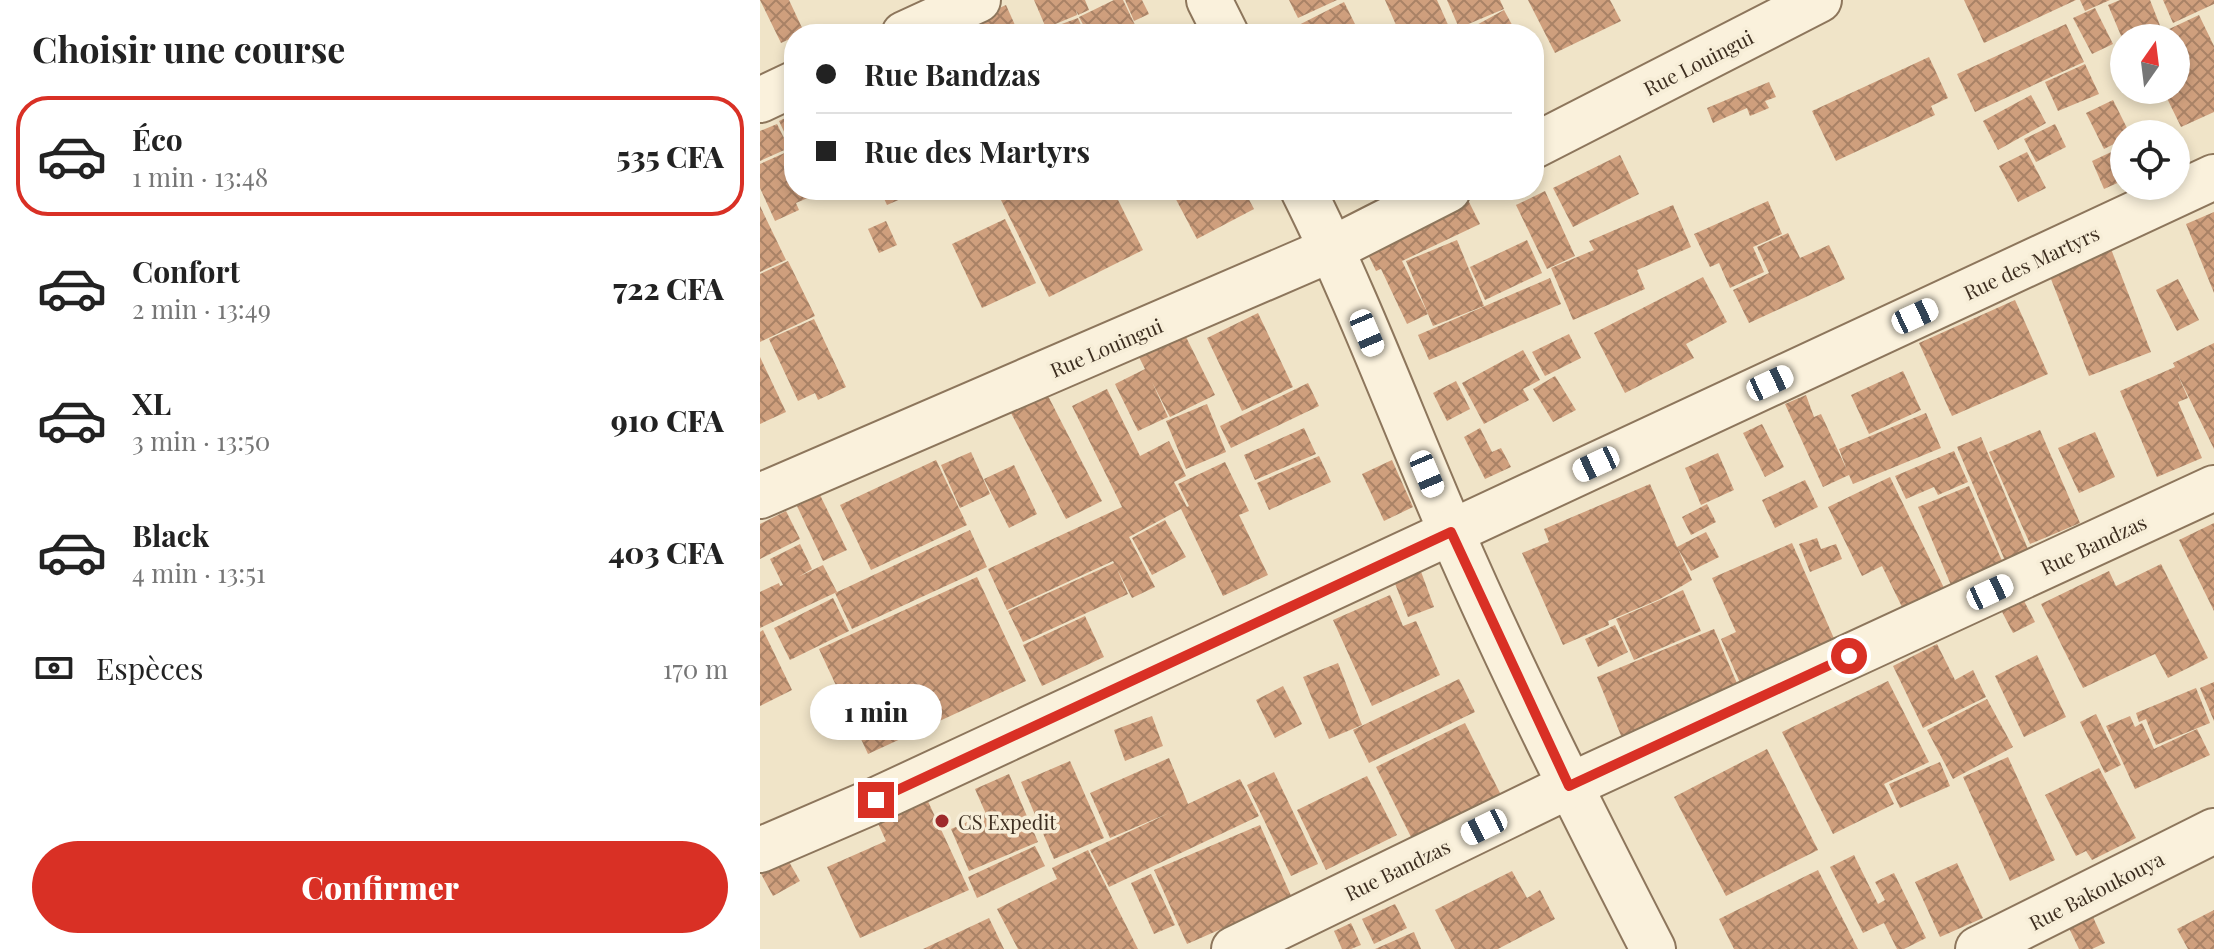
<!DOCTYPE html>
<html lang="fr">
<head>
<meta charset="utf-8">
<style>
	:root { --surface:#fff; --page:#f6f6f6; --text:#222; --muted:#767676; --line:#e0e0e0; --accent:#d93025 }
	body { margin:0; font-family:"Playfair Display",serif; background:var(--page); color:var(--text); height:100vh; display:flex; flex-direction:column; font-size:30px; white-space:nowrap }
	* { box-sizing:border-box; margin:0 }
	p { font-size:26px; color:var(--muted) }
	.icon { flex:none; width:44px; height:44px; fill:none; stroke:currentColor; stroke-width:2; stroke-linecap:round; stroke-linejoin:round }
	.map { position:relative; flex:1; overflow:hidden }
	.drawer { display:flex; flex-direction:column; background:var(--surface); width:760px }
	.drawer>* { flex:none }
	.banner { position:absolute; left:24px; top:24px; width:760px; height:176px; border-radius:32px; box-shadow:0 4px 12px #0003; display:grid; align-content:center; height:176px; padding:0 32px; background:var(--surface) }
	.needle { width:52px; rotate:14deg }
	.buttons { position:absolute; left:1350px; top:24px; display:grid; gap:16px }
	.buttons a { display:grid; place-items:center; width:80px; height:80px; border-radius:50%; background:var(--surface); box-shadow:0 4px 12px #0003; font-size:40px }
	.end { position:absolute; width:36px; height:36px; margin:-18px; border:10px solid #d93025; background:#fff; box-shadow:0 0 0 4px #fff }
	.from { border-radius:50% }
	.bubble { position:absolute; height:56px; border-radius:28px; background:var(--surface); box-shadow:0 4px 12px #0003; font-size:26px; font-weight:800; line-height:56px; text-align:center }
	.car { position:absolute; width:24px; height:48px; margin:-24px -12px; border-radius:10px; box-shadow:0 0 6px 2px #0007; background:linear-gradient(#fff 24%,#345 0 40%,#fff 0 76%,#345 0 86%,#fff 0) }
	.banner b { display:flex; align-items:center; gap:28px; height:76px; font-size:30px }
	.banner b+b { border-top:2px solid var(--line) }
	.banner i { width:20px; height:20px; background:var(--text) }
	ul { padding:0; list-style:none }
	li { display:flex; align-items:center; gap:24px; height:120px; margin:0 16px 12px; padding:0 16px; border:4px solid transparent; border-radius:32px }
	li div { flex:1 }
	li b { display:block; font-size:30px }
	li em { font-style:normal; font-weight:800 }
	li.active { border-color:var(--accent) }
	li>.icon { width:72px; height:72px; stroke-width:1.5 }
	h2 { padding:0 32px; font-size:36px; line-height:96px }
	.pay { display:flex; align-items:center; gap:20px; height:88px; padding:0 32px; font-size:30px }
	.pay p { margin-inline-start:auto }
	.action { display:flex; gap:16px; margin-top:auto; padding:16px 32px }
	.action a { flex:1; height:92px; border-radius:48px; background:var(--accent); color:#fff; font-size:32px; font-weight:800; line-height:92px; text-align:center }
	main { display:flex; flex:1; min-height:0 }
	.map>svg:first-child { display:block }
</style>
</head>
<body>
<main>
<section class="drawer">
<h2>Choisir une course</h2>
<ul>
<li class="active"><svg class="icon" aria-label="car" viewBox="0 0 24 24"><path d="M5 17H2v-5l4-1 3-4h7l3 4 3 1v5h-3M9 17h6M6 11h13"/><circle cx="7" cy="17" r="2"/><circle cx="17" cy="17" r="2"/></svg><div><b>Éco</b><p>1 min · 13:48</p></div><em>535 CFA</em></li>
<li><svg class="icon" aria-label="car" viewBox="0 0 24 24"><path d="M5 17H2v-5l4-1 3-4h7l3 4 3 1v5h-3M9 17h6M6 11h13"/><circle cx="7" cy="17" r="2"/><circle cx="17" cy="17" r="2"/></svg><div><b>Confort</b><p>2 min · 13:49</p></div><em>722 CFA</em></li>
<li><svg class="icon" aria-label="car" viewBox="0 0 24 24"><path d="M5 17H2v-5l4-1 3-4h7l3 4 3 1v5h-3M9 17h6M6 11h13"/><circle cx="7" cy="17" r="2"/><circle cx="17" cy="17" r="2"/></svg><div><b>XL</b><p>3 min · 13:50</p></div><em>910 CFA</em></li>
<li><svg class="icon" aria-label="car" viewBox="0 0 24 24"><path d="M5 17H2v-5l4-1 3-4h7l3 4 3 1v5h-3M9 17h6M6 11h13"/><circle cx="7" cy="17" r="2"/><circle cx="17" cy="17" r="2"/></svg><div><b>Black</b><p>4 min · 13:51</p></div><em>403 CFA</em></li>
</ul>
<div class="pay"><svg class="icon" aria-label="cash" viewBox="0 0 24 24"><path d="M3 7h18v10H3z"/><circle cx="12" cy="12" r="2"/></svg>Espèces<p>170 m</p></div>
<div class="action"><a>Confirmer</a></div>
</section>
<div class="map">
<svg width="1454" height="949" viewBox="0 0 1454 949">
	<defs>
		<pattern id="building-cross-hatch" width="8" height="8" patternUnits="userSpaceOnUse" patternTransform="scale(2)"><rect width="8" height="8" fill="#cf9f7d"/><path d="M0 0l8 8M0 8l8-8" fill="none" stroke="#a98266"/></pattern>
	</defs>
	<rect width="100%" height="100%" fill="#f0e4c8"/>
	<g fill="url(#building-cross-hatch)">
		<polygon points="0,0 29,0 44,32 34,34 34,37 21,43"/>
		<polygon points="274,0 325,0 329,10 318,15 316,10 317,15 286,28"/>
		<polygon points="354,0 363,0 376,27 362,34 328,34 319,17"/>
		<polygon points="365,0 382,0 389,14 374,21"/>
		<polygon points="529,0 577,0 538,18"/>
		<polygon points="625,0 677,0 689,27 672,34 640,34"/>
		<polygon points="687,0 740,0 744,9 699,28"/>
		<polygon points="768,0 850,0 861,21 795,53"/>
		<polygon points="1204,0 1316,0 1224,43"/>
		<polygon points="1320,0 1350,0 1325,11"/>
		<polygon points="1360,0 1390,0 1401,28 1378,38 1362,38 1348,5"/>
		<polygon points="1403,0 1454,0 1454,4 1413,23"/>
		<polygon points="584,2 600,34 526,34 525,32"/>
		<polygon points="246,5 259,34 181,34"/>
		<polygon points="1335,8 1353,44 1332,54 1313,18"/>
		<polygon points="744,10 757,34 700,34"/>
		<polygon points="1439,15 1454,46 1454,112 1421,127 1403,90 1416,90 1416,38 1390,38"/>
		<polygon points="318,18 325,34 290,34 288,29"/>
		<polygon points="1306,24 1324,62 1215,112 1197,74"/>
		<polygon points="1169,57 1188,98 1171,106 1175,115 1076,161 1052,111"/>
		<polygon points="1325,64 1339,94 1298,111 1285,82"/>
		<polygon points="1009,82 1016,97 1005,101 1009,108 990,116 987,108 953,123 947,108"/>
		<polygon points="1271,95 1286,123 1238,150 1223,121"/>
		<polygon points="1353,100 1370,134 1364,134 1364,139 1344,149 1326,113"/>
		<polygon points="34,114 34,153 19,121"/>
		<polygon points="17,124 29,148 0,161 0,131"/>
		<polygon points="1295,124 1306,147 1276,162 1264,139"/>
		<polygon points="1364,146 1364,180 1344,189 1332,161"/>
		<polygon points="29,151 34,162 34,190 47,190 50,197 36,203 39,210 15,221 0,188 0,164"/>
		<polygon points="1267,152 1286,188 1258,202 1239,166"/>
		<polygon points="860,155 879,194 813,227 793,188"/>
		<polygon points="120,190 161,190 127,205"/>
		<polygon points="236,190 353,190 383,250 289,297"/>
		<polygon points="411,190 484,190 494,209 437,239"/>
		<polygon points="785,191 815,256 787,269 756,205"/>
		<polygon points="705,194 720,224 642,261 668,314 647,324 621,269 616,271 602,242"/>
		<polygon points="1008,201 1022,234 993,247 1004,272 970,288 959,263 950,267 934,234"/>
		<polygon points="913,205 931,247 877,270 885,289 813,320 791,268 834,250 829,241"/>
		<polygon points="0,206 26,260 0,272"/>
		<polygon points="1454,212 1454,293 1426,224"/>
		<polygon points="245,219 276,283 222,308 192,244"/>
		<polygon points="126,221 137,245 119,253 108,229"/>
		<polygon points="1028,233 1040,258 1069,245 1085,279 989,323 973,290 1009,273 997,247"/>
		<polygon points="697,240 724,306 673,326 646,261"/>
		<polygon points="767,240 782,273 725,300 710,267"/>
		<polygon points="1351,249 1391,352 1329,376 1289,274"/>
		<polygon points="28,261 55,316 0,342 0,274"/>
		<polygon points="943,277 967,322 926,344 934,358 865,393 834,333"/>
		<polygon points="790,278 801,304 669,360 658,335"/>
		<polygon points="1418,279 1439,320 1417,331 1396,290"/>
		<polygon points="1255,300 1288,374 1192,416 1159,343"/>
		<polygon points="498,313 533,387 482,411 447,338"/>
		<polygon points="54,319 86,387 58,400 55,393 38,401 9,339"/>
		<polygon points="424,333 455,395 410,417 392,382 408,417 378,431 355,384 385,369 378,355"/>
		<polygon points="809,334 821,358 785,376 772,352"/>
		<polygon points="1454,343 1454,449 1416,371 1428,398 1418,402 1442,458 1397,477 1360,391 1415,367 1413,363"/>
		<polygon points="763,350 780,380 763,389 769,400 724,424 702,383"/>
		<polygon points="0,357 26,412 0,424"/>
		<polygon points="1143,371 1161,410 1109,434 1091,395"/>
		<polygon points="795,376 816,410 793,422 773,389"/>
		<polygon points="696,381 710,409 687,421 673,393"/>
		<polygon points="548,383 559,406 471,448 460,426"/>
		<polygon points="347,389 380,456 409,441 426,476 414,482 427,507 429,506 418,484 465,462 489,511 479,515 508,575 463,596 421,509 369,537 395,587 372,598 357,569 368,594 263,642 248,611 354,563 353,561 247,610 228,569 362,507 312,406"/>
		<polygon points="286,392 342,501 306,519 250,411"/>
		<polygon points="1046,395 1054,417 1061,414 1087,470 1079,449 1166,413 1181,448 1093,484 1089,475 1063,487 1025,404"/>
		<polygon points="447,404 466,452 426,469 406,421"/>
		<polygon points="1002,424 1024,467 1005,477 983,433"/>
		<polygon points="544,428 556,454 495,480 484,455"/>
		<polygon points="720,428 732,452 741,448 751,467 725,479 704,437"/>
		<polygon points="1280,430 1320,523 1270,544 1229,452"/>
		<polygon points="1335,432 1355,477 1319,493 1298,448"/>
		<polygon points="1221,437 1270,554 1246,563 1197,447"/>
		<polygon points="1194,451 1208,482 1178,495 1174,487 1146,499 1135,476"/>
		<polygon points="211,452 230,494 200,508 181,465"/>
		<polygon points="958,453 974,490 941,505 925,468"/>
		<polygon points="559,456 571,482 509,510 497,483"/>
		<polygon points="176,460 207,525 111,570 80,505"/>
		<polygon points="632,460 653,507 624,521 602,474"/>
		<polygon points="254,465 277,514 249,528 224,479"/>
		<polygon points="1130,477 1185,590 1143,609 1122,566 1102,576 1068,507"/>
		<polygon points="1045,480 1058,507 1015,528 1002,500"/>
		<polygon points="890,484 917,547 946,532 959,557 931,571 918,549 932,580 900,599 848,621 849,625 803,645 762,553 789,542 784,529"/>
		<polygon points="1209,486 1243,563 1191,585 1158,507"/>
		<polygon points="60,495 87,550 63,561 37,506"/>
		<polygon points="947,504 956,522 931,535 922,517"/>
		<polygon points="26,511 40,539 0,559 0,524"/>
		<polygon points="405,520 426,557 392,575 372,538"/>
		<polygon points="1454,523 1454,611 1419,540"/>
		<polygon points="210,530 227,567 92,629 75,593"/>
		<polygon points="1057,538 1061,549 1076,544 1082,559 1050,572 1039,544"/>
		<polygon points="1032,543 1076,643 981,685 961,639 976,632 952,578"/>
		<polygon points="40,544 52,569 38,577 63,565 77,592 0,628 0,592 19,583 20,586 23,585 10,559"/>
		<polygon points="656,558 674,607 648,617 629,568"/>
		<polygon points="1401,564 1448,658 1408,678 1395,654 1323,688 1281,604 1349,571 1356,586"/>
		<polygon points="217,577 266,681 108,754 59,649"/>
		<polygon points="923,590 941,631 874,660 856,619"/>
		<polygon points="630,595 643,626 656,621 680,675 612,706 573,620"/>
		<polygon points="1262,597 1275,622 1253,633 1240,608"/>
		<polygon points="73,598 89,631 30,660 14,628"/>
		<polygon points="325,616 344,657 282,686 263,645"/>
		<polygon points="855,625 868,652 838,667 825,639"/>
		<polygon points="954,629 979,688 862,738 837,677"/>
		<polygon points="3,630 32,690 0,706 0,632"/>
		<polygon points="1177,644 1195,680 1213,670 1226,697 1163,728 1133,666"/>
		<polygon points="1277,655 1306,717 1264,737 1235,676"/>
		<polygon points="578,663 602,725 569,739 543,677"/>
		<polygon points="699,679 715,712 609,763 593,730"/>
		<polygon points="1128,681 1169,762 1124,784 1134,804 1073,834 1022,732"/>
		<polygon points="1454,682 1454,721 1440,688"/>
		<polygon points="523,686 542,724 515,738 496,700"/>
		<polygon points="1436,688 1450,723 1396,745 1386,719 1379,722 1376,713"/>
		<polygon points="1227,699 1253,747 1193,779 1167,730"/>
		<polygon points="1336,714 1361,765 1345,773 1320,722"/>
		<polygon points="392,716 403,746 365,761 354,730"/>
		<polygon points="1370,716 1375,727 1382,723 1394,749 1437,729 1450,755 1375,789 1346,726"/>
		<polygon points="705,723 741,795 652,839 616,767"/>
		<polygon points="1007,749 1058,850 966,896 914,797"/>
		<polygon points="1248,757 1295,860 1250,881 1203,777"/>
		<polygon points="409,758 428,804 480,779 499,816 349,887 330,850 409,813 350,838 330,793"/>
		<polygon points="310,761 344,838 294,859 261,782"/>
		<polygon points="1180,762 1190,786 1140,808 1129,784"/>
		<polygon points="1339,768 1376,838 1332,860 1326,851 1316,856 1285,795"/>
		<polygon points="514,772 558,864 531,876 487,785"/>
		<polygon points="249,774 278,842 209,871 191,829 226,814 215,789"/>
		<polygon points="607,776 637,835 566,870 537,810"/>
		<polygon points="166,797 209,890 100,938 67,867 126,841 116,819"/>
		<polygon points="500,825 532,898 427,944 394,870"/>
		<polygon points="275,846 285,866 217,898 208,877"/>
		<polygon points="328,850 378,949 258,949 237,909 297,879 292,868"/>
		<polygon points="24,853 40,881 13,896 0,872 0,866"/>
		<polygon points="1094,855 1118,904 1125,900 1115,882 1134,873 1166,938 1144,949 1137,949 1124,923 1103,933 1070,867"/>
		<polygon points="1197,863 1223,918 1180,937 1155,882"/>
		<polygon points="1058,870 1098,949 974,949 959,919"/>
		<polygon points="752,871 767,898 780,890 795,919 738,949 695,949 675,910"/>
		<polygon points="391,874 415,925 394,934 371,883"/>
		<polygon points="635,904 647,928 614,944 602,919"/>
		<polygon points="1454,910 1454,949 1428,949 1417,929"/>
		<polygon points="1332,915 1345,943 1332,949 1319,949 1308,926"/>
		<polygon points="229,918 244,949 163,949"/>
		<polygon points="591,923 601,945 591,949 582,949 574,931"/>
		<polygon points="654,932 661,949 615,949"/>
	</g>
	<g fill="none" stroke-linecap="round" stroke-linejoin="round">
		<defs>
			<g id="street">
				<polyline points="449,0 466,34"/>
				<polyline points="144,34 218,0"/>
				<polyline points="0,100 34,84"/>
				<polyline points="774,146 1059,0"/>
				<path d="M543,190C598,300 641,416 690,529C752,672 822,811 893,949"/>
				<polyline points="0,496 572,249 688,190"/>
				<polyline points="0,850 116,800 1454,177"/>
				<polyline points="474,949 809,786 1454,488"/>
				<polyline points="1218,949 1454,831"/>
			</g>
		</defs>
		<use href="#street" stroke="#8d765c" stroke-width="48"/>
		<use href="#street" stroke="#faf1dc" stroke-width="44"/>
	</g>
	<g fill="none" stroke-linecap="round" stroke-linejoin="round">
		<polyline stroke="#d93025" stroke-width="10" points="116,800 691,532 809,786 1089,656"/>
	</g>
	<circle fill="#9e2a2b" stroke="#f7eed8" stroke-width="3" cx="182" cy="821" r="8"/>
	<g text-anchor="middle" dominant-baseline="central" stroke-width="7" stroke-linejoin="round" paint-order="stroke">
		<g font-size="20" fill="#3d2e20" stroke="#f7eed8">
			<text transform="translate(938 62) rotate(-27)">Rue Louingui</text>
			<text transform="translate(1271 262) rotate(-25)">Rue des Martyrs</text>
			<text transform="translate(346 347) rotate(-23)">Rue Louingui</text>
			<text transform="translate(1333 544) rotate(-25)">Rue Bandzas</text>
			<text transform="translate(637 869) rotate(-26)">Rue Bandzas</text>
			<text transform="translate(1336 890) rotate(-27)">Rue Bakoukouya</text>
		</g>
		<g font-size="20" fill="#3d2e20" stroke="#f7eed8" text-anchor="start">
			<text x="198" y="821">CS Expedit</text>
		</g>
	</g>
</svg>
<div class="buttons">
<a><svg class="needle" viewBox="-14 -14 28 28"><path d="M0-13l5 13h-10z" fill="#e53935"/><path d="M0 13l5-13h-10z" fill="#767676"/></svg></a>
<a><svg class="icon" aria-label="locate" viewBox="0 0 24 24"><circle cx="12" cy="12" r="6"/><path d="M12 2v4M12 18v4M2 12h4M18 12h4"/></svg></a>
</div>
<i class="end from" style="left:1089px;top:656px"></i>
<i class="end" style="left:116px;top:800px"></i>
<div class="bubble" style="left:50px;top:684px;width:132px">1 min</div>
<i class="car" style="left:1155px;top:316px;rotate:65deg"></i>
<i class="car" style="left:607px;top:333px;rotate:157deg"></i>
<i class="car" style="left:1010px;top:383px;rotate:65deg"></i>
<i class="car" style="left:836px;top:464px;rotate:245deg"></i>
<i class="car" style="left:667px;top:474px;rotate:157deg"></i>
<i class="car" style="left:1230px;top:592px;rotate:65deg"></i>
<i class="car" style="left:724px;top:827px;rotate:244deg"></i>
<div class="banner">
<b><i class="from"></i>Rue Bandzas</b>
<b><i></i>Rue des Martyrs</b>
</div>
</div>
</main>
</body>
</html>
